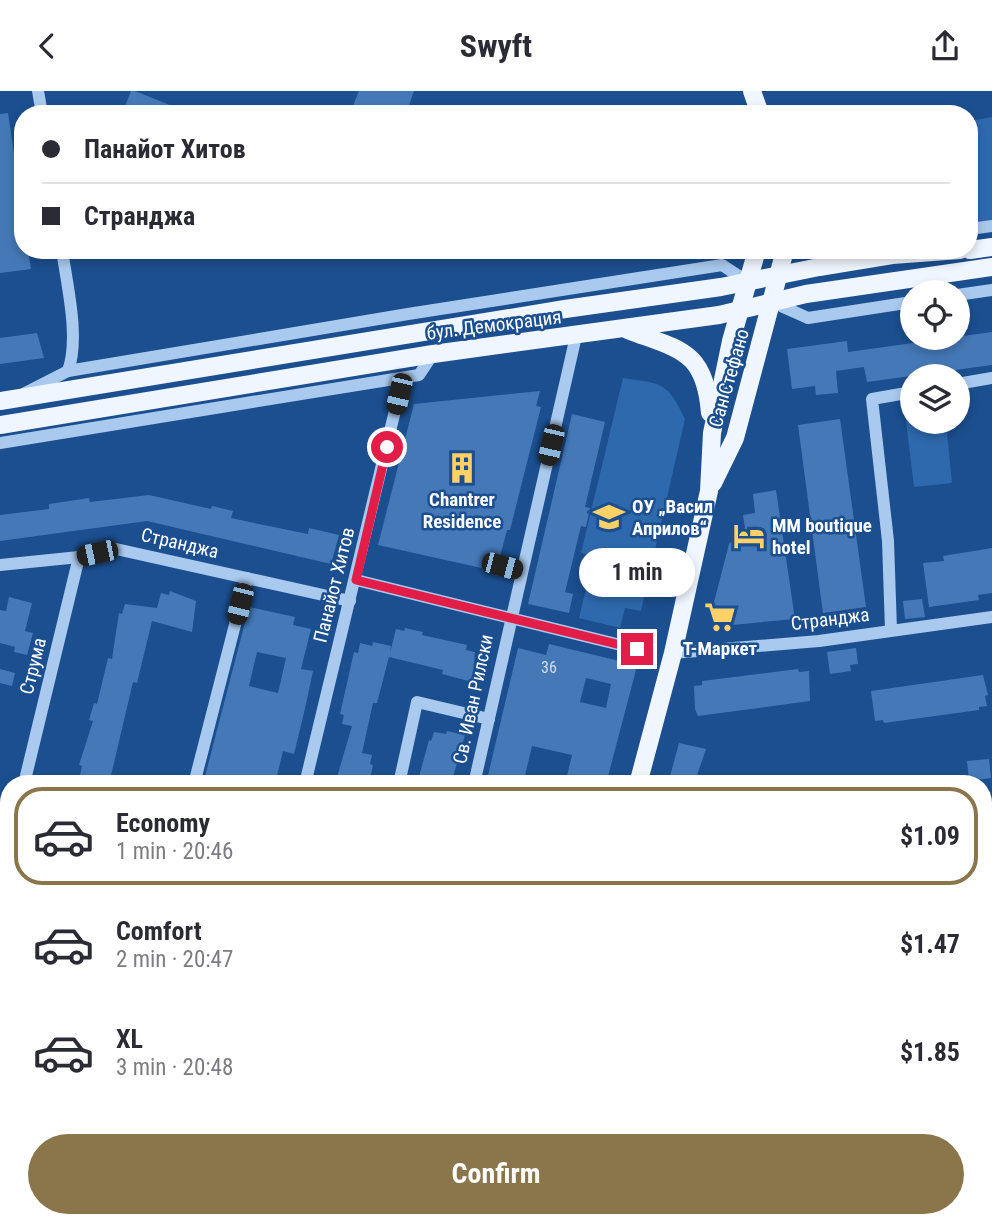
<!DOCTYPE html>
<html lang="en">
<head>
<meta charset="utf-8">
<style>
	:root { --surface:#fff; --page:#f7f7f7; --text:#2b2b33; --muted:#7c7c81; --line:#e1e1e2; --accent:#8a764a }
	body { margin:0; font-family:"Roboto Condensed",sans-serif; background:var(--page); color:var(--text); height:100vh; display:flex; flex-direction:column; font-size:26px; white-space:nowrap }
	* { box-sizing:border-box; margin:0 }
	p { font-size:23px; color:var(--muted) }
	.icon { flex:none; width:38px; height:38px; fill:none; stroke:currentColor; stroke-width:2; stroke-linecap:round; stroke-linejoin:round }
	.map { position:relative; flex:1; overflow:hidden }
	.side { position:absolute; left:0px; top:684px; width:992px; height:453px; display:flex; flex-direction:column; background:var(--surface); border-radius:28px 28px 0 0; box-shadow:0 4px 10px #0003 }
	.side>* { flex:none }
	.top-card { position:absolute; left:14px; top:14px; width:964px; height:154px; border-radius:28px; box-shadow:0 4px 10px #0003; display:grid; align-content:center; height:154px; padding:0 28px; background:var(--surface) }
	.controls { position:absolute; left:900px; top:189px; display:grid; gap:14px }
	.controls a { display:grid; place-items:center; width:70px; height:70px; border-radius:50%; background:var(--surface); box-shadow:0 4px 10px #0003; font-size:35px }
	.end { position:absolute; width:32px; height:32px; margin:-16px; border:9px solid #e11d48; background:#fff; box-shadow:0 0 0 4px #fff }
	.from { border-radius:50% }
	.bubble { position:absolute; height:49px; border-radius:24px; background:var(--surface); box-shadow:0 4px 10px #0003; font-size:23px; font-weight:700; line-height:49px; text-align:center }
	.car { position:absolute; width:21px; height:42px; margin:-21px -10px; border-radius:9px; box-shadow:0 0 5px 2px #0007; background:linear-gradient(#222 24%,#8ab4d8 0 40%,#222 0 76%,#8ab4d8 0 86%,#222 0) }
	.top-card b { display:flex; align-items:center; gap:24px; height:66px; font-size:26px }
	.top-card b+b { border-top:2px solid var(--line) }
	.top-card i { width:18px; height:18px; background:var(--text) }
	ul { padding:12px 0 0; list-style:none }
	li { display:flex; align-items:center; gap:21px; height:98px; margin:0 14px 10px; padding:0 14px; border:4px solid transparent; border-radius:28px }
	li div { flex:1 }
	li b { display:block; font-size:26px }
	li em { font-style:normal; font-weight:700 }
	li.active { border-color:var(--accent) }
	li>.icon { width:63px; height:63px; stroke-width:1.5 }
	.action { display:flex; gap:14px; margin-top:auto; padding:14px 28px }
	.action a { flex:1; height:80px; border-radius:42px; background:var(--accent); color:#fff; font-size:28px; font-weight:700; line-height:80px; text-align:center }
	header { display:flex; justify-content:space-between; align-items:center; height:91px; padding:0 28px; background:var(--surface); font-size:32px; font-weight:700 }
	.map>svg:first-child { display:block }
</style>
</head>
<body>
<header><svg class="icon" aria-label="back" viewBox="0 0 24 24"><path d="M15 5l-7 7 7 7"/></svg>Swyft<svg class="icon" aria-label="share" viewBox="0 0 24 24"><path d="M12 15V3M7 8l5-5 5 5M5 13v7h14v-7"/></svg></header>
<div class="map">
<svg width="992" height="1137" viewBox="0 0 992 1137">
	<rect width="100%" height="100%" fill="#1b4f8f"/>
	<g fill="#2e69ad">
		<polygon points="859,16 904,23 814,23"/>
		<polygon points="992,26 992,129 970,132 970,30"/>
		<path d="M623,287C662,293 667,290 685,328L641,520L625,517L620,537L579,527L594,465L581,462Z"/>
		<polygon points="906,330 946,331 952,392 914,396"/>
		<polygon points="257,1129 256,1137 228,1137 226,1130"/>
		<polygon points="310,1129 378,1129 380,1137 306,1137"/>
	</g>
	<g fill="#4478b7" fill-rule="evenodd">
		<polygon points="131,0 135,0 192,23 122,23"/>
		<polygon points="359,0 414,0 406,23 368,23 352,17"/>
		<polygon points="8,22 23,123 23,159 28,159 31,178 0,182 0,23"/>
		<polygon points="992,241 992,274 867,291 864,276 836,280 838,302 816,304 815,295 792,298 787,258 847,250 848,261"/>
		<polygon points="37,242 44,267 0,273 0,247"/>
		<polygon points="540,300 536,315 541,316 510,439 507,439 500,466 494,472 495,480 378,454 414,313"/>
		<polygon points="572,323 605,331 585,416 590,417 586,436 581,435 565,501 573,503 569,522 528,513"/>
		<polygon points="840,328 866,516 823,522 798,334"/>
		<polygon points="776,399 795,528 721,535 711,523 729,453 745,437 743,424 755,422 753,403"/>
		<polygon points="149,404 211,418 212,415 233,420 231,427 264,434 308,443 309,437 339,444 331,473 147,430 0,450 0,424 49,418 49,413 89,407 90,411"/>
		<polygon points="992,457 992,502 978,504 979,509 929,516 923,472 944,470 943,465"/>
		<polygon points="170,500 196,510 192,541 152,530 137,592 133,591 109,693 85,693 87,686 80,684 82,675 79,674 93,630 89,629 94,612 97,613 108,567 112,568 119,522 122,523 125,513 157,517 161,502 169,504"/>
		<polygon points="9,506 32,512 25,540 33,542 27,564 14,561 15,556 0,552 0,519 6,520"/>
		<polygon points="922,508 925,526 905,528 903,510"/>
		<path d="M249,516L295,526L293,534L311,538L301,578L313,580L304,622L294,663L283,660L275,693H203ZM257,561L286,567L278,602L249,595Z"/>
		<polygon points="405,537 423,541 422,544 467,554 466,559 475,561 472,591 442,583 443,579 389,566 377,612 373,612 362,662 372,664 370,673 373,674 369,693 335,693 352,635 342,633 344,624 340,623 354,561 358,562 360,552 372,555 373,551 391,555 390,562 396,538 404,540"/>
		<path d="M549,553L632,573L636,579L606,693H565L572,664L532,655L523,693H486L518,557L546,564ZM586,587L611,593L606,617L580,611Z"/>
		<polygon points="856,557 858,573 850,574 851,580 830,583 827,561"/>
		<polygon points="0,578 15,582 12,595 0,592"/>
		<polygon points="798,578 799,581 809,580 810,610 698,625 695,618 694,595 702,594 702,590"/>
		<polygon points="983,584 988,604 985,605 987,615 979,616 979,619 884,632 883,629 875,630 871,600"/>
		<polygon points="447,640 465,644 451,693 417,693 429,649 431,650 434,641 446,643"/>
		<polygon points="679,652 706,658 694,693 668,693"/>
		<polygon points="989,668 991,687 969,690 967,670"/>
	</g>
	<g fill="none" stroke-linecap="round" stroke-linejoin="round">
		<g stroke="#a9c9ee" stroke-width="12">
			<polyline points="38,0 42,23"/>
			<polyline points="970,138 992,135"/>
			<path d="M62,159C67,194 80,247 68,280"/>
			<polyline points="957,204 992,199"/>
			<polyline points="772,211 808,227 912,211"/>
			<polyline points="957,293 992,287"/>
			<polyline points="25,302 68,280 408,223 722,174 748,191"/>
			<polyline points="0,352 419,284 433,263"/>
			<polyline points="0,474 79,466 116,458 350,510"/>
			<polyline points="502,475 522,480"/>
			<polyline points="356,489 637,558"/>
			<polyline points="891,539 888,450 872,308 912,301"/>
			<polyline points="673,562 819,550 992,526"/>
			<polyline points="24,693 79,466"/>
			<polyline points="194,693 247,487"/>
			<polyline points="305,693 399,303"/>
			<polyline points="399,693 417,611 489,628"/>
			<polyline points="474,693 576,245"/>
			<polyline points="0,732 9,734"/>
			<polyline points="0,795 9,758"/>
			<polyline points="984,832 992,831"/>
			<polyline points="984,1060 992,1059"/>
			<polyline points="485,1129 486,1137"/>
			<polyline points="541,1129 578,1137"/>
			<polyline points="637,1129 668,1137"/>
			<polyline points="74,1137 76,1129"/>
		</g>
		<g stroke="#f0f6ff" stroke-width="18">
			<polyline points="752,0 760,23"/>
			<polyline points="970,159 992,156"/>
			<path d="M628,239C680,259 705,259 710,322"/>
			<polyline points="0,310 565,218 721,196 819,176 892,164 960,159"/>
			<polyline points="0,334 433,263 719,224 806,203 992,176"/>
			<polyline points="713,392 735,347 785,159"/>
			<polyline points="638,693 673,562 709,400 712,342 731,250 757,159"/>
			<polyline points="0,975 9,977"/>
			<polyline points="0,999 9,1001"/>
			<polyline points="520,1137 522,1129"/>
		</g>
	</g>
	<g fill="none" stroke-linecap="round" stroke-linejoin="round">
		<polyline stroke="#e11d48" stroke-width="9" points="387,356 356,489 637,558"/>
	</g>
	<defs>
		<symbol id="building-bare" viewBox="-9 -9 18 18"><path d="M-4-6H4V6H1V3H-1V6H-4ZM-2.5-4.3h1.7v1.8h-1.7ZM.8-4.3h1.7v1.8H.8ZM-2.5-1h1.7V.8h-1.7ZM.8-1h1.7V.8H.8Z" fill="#ffd166" stroke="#1b4f8f" stroke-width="2.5" paint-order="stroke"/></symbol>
		<symbol id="school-bare" viewBox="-9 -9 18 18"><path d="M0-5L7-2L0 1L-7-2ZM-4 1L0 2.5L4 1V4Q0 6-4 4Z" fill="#ffd166" stroke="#1b4f8f" stroke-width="2.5" paint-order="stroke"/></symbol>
		<symbol id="hotel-bare" viewBox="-9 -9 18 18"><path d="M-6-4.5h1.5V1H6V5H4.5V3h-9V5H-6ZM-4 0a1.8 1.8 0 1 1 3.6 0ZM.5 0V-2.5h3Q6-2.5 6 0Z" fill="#ffd166" stroke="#1b4f8f" stroke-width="2.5" paint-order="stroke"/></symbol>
		<symbol id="supermarket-bare" viewBox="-9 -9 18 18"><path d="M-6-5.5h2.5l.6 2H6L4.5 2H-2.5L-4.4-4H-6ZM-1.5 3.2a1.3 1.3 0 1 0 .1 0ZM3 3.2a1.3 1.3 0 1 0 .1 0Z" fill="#ffd166" stroke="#1b4f8f" stroke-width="2.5" paint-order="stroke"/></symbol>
	</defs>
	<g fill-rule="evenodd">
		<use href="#building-bare" x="440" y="355" width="44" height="44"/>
		<use href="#school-bare" x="587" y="404" width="44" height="44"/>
		<use href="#hotel-bare" x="727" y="423" width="44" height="44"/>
		<use href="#supermarket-bare" x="698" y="504" width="44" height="44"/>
	</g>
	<g text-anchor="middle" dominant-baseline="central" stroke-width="5" stroke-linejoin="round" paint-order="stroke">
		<g font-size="16" fill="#d0dded">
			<text x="549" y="576">36</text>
		</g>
		<g font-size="19" fill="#fff" stroke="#1b4f8f">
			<text transform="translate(494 234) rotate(-7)">бул. Демокрация</text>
			<text transform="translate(729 287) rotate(-74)">Сан Стефано</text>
			<text transform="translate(180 452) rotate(13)">Странджа</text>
			<text transform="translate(334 494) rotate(-76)">Панайот Хитов</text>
			<text transform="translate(830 528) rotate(-7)">Странджа</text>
			<text transform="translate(33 575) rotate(-76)">Струма</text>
			<text transform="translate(473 608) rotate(-78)">Св. Иван Рилски</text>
		</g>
		<g font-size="19" font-weight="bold" fill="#fff" stroke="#1b4f8f">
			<text x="462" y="408">Chantrer<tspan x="462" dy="22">Residence</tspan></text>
			<text x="632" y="415" text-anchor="start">ОУ „Васил<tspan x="632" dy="22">Априлов“</tspan></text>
			<text x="772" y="434" text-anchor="start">MM boutique<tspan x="772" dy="22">hotel</tspan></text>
			<text x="720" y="557">Т-Маркет</text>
		</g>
	</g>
</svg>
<div class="controls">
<a><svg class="icon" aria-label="locate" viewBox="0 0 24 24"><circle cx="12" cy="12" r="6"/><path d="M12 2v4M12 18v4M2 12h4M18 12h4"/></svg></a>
<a><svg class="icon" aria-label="layers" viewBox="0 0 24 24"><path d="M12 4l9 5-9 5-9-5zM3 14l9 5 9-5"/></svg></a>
</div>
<i class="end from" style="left:387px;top:356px"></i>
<i class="end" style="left:637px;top:558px"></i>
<div class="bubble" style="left:579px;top:457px;width:116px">1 min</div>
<i class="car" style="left:399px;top:303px;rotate:193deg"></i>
<i class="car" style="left:551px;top:354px;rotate:193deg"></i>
<i class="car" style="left:97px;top:462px;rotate:258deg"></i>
<i class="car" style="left:502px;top:475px;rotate:105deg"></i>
<i class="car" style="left:240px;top:513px;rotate:194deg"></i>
<div class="top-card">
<b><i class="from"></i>Панайот Хитов</b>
<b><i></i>Странджа</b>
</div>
<section class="side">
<ul>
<li class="active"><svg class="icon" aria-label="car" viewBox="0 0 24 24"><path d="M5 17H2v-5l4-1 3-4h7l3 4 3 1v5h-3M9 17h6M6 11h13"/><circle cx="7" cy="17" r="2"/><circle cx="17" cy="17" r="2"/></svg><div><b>Economy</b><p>1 min · 20:46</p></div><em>$1.09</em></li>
<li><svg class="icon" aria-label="car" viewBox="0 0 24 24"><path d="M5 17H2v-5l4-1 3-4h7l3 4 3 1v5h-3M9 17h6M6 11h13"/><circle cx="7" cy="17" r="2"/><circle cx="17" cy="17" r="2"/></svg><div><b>Comfort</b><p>2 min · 20:47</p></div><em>$1.47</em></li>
<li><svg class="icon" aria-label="car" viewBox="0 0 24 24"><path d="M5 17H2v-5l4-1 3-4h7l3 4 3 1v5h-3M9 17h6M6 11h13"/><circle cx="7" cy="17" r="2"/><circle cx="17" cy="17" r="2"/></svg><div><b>XL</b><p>3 min · 20:48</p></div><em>$1.85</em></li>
</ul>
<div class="action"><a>Confirm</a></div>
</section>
</div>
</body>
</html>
